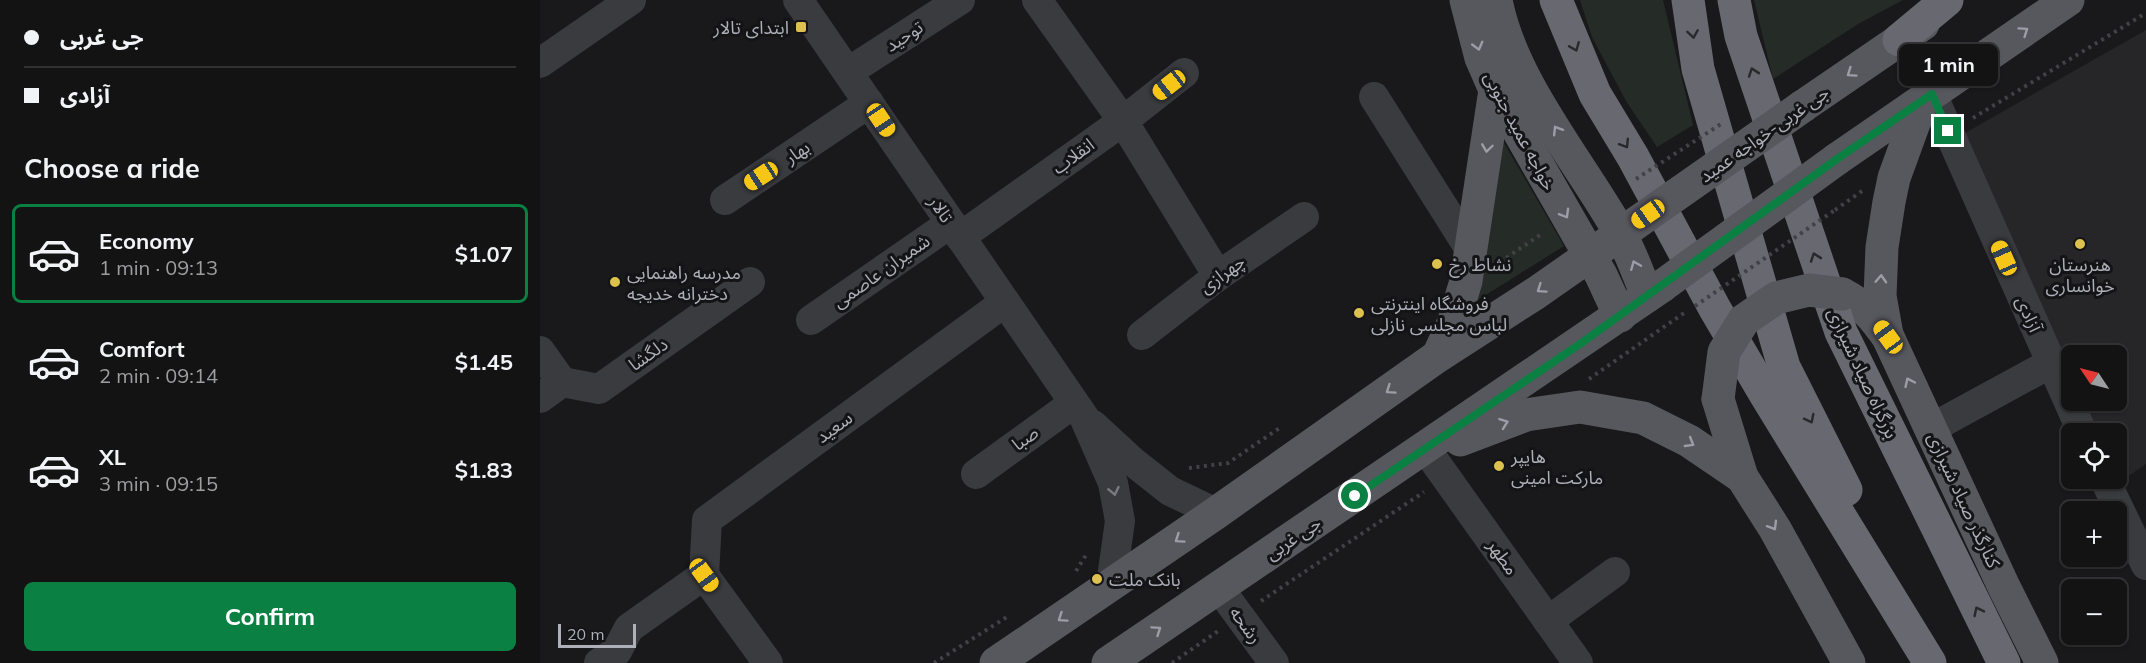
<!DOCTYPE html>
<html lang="en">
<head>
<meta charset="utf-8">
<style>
	:root { --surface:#131314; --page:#1c1c1d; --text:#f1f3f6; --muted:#9d9ea0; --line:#323234; --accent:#0b8043 }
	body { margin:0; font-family:Mulish,"Noto Sans Arabic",sans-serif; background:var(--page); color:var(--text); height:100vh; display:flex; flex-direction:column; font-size:22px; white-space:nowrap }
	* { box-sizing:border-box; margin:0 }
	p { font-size:20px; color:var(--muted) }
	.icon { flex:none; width:33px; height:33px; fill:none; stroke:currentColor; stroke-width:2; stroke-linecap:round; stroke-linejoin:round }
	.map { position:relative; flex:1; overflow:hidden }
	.sheet { display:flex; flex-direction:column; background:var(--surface); width:540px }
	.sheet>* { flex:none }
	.hud { display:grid; align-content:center; height:132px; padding:0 24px; background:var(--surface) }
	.needle { width:39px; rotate:305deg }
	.controls { position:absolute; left:1521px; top:345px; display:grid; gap:12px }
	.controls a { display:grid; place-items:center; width:66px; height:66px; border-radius:9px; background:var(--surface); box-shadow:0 2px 4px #0004,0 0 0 2px var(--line); font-size:30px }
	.scale { position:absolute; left:18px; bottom:15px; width:78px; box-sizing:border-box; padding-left:6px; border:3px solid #adafb9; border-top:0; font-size:16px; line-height:21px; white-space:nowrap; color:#adafb9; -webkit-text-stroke:4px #141416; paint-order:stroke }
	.end { position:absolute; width:27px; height:27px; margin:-14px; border:8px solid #0b8043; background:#fff; box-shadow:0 0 0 3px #fff }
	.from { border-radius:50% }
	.bubble { position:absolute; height:42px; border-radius:9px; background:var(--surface); box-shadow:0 2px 4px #0004,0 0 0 2px var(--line); font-size:20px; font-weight:700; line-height:42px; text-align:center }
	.car { position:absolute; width:18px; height:36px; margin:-18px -9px; border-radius:8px; box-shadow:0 0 4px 2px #0007; background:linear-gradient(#f5c518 24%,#345 0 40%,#f5c518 0 76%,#345 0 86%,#f5c518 0) }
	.hud b { display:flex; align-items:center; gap:21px; height:57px; font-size:22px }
	.hud b+b { border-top:2px solid var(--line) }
	.hud i { width:15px; height:15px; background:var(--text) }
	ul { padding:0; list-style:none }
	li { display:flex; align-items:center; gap:18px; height:99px; margin:0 12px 9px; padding:0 12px; border:3px solid transparent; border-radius:9px }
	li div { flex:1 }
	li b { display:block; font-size:22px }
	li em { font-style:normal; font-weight:700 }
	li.selected { border-color:var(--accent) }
	li>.icon { width:54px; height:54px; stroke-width:1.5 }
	h2 { padding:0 24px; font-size:27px; line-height:72px }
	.button { display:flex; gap:12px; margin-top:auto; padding:12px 24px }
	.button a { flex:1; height:69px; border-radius:9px; background:var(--accent); color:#fff; font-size:24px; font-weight:700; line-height:69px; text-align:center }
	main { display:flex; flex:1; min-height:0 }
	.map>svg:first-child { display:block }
</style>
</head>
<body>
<main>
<section class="sheet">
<div class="hud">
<b><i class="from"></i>جی غربی</b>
<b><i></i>آزادی</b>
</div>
<h2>Choose a ride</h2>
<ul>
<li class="selected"><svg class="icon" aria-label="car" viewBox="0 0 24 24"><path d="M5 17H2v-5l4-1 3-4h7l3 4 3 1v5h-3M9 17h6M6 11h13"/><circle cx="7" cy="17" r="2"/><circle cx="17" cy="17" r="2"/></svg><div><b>Economy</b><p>1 min · 09:13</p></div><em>$1.07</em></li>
<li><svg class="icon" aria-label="car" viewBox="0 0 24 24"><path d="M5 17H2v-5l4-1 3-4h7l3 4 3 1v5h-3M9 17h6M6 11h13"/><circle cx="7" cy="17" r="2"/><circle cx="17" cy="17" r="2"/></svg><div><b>Comfort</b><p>2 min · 09:14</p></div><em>$1.45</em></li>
<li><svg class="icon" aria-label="car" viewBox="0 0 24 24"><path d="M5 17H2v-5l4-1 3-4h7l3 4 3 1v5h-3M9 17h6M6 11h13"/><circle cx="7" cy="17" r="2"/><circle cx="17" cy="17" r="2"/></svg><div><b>XL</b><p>3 min · 09:15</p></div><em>$1.83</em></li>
</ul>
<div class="button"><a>Confirm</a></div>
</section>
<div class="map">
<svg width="1606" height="663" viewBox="0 0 1606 663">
	<rect width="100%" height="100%" fill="#19191b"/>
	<polygon fill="#262528" points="1606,30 1606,464 1580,482 1577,473 1576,434 1559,433 1544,401 1576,400 1576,356 1532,356 1531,372 1425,133"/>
	<g fill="#252c27">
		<polygon points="1040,0 1123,0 1153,125 1117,147 1086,101 1052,37"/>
		<polygon points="1214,0 1363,0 1318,24 1233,79"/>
		<polygon points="960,136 1024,246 933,303"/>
	</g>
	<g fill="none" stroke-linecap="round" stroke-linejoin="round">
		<g stroke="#414146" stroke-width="4" stroke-dasharray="3 4.5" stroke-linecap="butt">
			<polyline points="1433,118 1606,13"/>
			<polyline points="1295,210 1322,191"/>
			<polyline points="960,262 1003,233"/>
			<polyline points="1049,379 1144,313"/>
			<polyline points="649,468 688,463 741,427"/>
			<polyline points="536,571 546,555"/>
			<polyline points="721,601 884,492"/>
			<polyline points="394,663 467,617"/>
			<polyline points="632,663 678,631"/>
		</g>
		<g stroke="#3a3b3f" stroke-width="30">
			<polyline points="258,0 544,417 573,483 580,521 571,585"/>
			<polyline points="497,0 583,121 678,276"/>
			<polyline points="0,63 91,0"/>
			<polyline points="308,72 420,0"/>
			<polyline points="1392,94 1543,434"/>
			<polyline points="834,97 931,251"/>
			<polyline points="185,200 329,103"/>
			<polyline points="420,237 583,121 644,73"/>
			<polyline points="271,320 411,223"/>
			<polyline points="602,335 678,276 764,217"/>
			<polyline points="0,351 22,382"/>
			<polyline points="0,398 22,382 59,389 210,282"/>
			<polyline points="553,425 592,461 630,491 676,513"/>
			<polyline points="1390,429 1511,363"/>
			<polyline points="888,452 1038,663"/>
			<polyline points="436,474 534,403"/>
			<polyline points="1564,478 1606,565"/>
			<polyline points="164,575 167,520 465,302"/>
			<polyline points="164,575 228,663"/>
			<polyline points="679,588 734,663"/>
			<polyline points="1008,621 1075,572"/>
			<polyline points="59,663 77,651 89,628 164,575"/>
		</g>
		<g stroke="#57575e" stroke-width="33">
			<polyline points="926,0 941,58 955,90 1061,275 1080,316"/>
			<path d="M956,0C971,81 1040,162 1080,233C1091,253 1099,275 1107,296"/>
			<polyline points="1263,106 1383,24"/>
			<polyline points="1297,159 1528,0"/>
			<path d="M1302,294C1325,306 1333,316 1348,337L1464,587L1502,663"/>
			<polyline points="1347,335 1340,296 1342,247 1349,202 1354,178 1382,101"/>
			<polyline points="898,356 914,321 926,281 955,90"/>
			<polyline points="1178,399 1202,477 1235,529 1309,663"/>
			<polyline points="920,440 986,415 1040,407 1103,418 1149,441 1202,477"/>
			<polyline points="456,663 676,513 898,356 996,293 1089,228"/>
			<polyline points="568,663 1122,286"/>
		</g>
		<g stroke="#676870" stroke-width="33">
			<polyline points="1016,0 1055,94 1093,157 1175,309 1225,394 1390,663"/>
			<polyline points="1148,0 1158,69 1244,367 1306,490"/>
			<polyline points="1194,0 1201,36 1301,332 1464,663"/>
			<polyline points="1359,40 1407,0"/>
		</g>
		<g stroke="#414146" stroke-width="4" stroke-dasharray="3 4.5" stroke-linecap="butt">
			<polyline points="1096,179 1181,124"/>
			<polyline points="1155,306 1295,210"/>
		</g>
		<g stroke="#57575e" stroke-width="33">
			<polyline points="1089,228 1263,106"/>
			<polyline points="1122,286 1297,159"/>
			<polyline points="1178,399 1184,352 1204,320 1236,298 1269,290 1302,294"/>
		</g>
	</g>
	<defs><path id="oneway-chevron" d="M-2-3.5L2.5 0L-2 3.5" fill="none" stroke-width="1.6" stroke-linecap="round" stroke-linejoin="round" transform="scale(1.5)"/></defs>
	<g stroke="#9c9da7">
		<use href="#oneway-chevron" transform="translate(1484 31) rotate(-35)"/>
		<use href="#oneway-chevron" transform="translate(938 46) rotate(75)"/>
		<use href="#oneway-chevron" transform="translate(1311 73) rotate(145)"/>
		<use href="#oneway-chevron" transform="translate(1017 130) rotate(-122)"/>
		<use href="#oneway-chevron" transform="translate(947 148) rotate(98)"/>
		<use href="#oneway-chevron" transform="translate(1025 214) rotate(60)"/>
		<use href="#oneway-chevron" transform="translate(1095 265) rotate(-112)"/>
		<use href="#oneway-chevron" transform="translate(1341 279) rotate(-87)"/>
		<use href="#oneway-chevron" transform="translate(1001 289) rotate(145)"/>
		<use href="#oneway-chevron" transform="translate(1369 382) rotate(-115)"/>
		<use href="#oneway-chevron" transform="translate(850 390) rotate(145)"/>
		<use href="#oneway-chevron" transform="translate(964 423) rotate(-20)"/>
		<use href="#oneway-chevron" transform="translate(1150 443) rotate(31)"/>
		<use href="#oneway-chevron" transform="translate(1233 526) rotate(59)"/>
		<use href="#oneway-chevron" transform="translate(639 539) rotate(146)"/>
		<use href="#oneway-chevron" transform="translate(522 618) rotate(146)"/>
		<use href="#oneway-chevron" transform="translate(617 630) rotate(-34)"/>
	</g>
	<g stroke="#29292c">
		<use href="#oneway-chevron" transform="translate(1153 34) rotate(81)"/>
		<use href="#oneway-chevron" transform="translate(1035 47) rotate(68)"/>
		<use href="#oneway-chevron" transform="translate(1213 72) rotate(-109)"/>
		<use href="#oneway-chevron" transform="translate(1085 144) rotate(58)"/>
		<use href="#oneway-chevron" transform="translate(1275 257) rotate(-109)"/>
		<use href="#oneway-chevron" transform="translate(1270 419) rotate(63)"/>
		<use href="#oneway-chevron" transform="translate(1438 611) rotate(-116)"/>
	</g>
	<use stroke="#797b82" href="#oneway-chevron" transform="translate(574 491) rotate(78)"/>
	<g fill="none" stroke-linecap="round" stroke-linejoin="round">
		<polyline stroke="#0b8043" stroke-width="8" points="815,496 1040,344 1297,159 1392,94 1408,131"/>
	</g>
	<g fill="#ddc14f" stroke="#141416" stroke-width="2">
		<rect x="255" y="21" width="12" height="12" rx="3"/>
		<circle cx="1540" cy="244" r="6"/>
		<circle cx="897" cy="264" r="6"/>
		<circle cx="75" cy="282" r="6"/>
		<circle cx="819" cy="313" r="6"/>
		<circle cx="959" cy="466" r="6"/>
		<circle cx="557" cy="579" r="6"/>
	</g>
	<g text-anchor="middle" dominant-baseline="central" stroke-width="6" stroke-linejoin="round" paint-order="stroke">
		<g font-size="18" fill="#adafb9" stroke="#141416" text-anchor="start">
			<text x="249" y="27" text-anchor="end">ابتدای تالار</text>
			<text x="909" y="264">نشاط رخ</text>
			<text x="1540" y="264" text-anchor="middle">هنرستان<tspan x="1540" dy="21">خوانساری</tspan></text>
			<text x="87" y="272">مدرسه راهنمایی<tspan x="87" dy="21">دخترانه خدیجه</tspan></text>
			<text x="831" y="303">فروشگاه اینترنتی<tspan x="831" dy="21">لباس مجلسی نازلی</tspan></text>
			<text x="971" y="456">هایپر<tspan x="971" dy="21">مارکت امینی</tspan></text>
			<text x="569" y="579">بانک ملت</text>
		</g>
		<g font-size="18" fill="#adafb9" stroke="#141416">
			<text transform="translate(364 36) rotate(-33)">توحید</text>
			<text transform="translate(980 131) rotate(62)">خواجه عمید جنوبی</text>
			<text transform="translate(1224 134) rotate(-35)">جی غربی-خواجه عمید</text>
			<text transform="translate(257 152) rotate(-34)">بهار</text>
			<text transform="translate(533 156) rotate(-36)">انقلاب</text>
			<text transform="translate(401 209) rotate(56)">تالار</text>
			<text transform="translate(341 271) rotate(-35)">شمیران عاصمی</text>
			<text transform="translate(682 274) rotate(-36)">چهرازی</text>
			<text transform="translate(1489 314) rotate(66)">آزادی</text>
			<text transform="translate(108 354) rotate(-35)">دلگشا</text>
			<text transform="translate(1323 373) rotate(65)">بزرگراه صیاد شیرازی</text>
			<text transform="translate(294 427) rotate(-36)">سعید</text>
			<text transform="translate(485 438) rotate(-36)">صبا</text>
			<text transform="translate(1424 500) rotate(65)">کنارگذر صیاد شیرازی</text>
			<text transform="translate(753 538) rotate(-34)">جی غربی</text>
			<text transform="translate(963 557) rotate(55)">مطهر</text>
			<text transform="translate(706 625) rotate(54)">رشحه</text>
		</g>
	</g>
</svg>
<div class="controls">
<a><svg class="needle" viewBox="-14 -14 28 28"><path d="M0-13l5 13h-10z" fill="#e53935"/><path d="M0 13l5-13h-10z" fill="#9d9ea0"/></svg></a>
<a><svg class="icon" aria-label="locate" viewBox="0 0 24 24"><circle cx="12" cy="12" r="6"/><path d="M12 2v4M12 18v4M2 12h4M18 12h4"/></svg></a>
<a>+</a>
<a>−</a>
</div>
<div class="scale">20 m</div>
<i class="end from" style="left:815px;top:496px"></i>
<i class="end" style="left:1408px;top:131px"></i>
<div class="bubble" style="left:1359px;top:44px;width:99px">1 min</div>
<i class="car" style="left:629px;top:85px;rotate:232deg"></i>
<i class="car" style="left:341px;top:120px;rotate:146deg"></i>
<i class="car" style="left:221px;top:176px;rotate:237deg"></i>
<i class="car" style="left:1108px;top:214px;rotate:235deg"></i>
<i class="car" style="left:1464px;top:258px;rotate:336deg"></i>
<i class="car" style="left:1348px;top:337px;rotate:324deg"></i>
<i class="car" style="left:164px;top:575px;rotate:144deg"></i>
</div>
</main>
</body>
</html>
